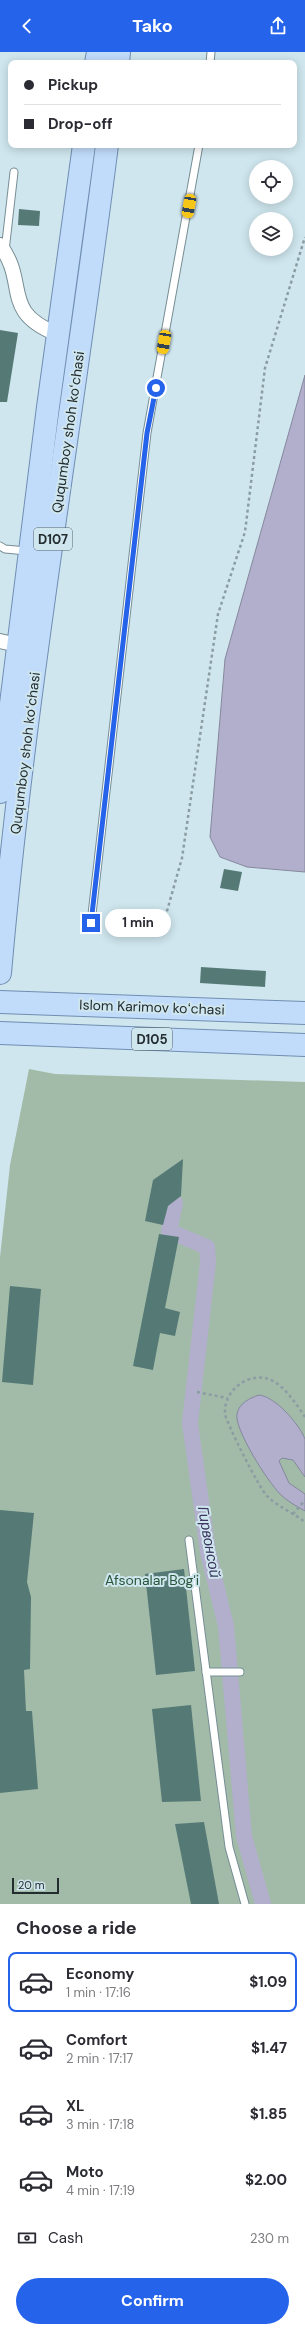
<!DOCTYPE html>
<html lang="en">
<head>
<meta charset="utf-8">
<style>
	:root { --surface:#fff; --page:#f7f7f7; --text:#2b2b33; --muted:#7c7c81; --line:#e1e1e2; --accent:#2563eb }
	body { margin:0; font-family:"DM Sans",sans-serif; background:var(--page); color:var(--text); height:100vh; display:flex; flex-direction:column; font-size:15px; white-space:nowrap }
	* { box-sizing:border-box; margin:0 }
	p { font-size:13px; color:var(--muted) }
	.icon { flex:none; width:22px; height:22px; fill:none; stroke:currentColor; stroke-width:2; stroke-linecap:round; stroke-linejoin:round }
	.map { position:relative; height:1852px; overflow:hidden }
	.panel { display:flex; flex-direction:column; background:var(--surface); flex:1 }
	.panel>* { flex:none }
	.top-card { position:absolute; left:8px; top:8px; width:289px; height:88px; border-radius:8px; box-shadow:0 2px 10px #0003; display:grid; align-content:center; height:88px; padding:0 16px; background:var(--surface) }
	.buttons { position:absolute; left:249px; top:108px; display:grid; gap:8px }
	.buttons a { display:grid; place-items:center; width:44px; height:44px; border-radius:50%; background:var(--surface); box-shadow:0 2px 10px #0003; font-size:20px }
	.scale { position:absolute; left:12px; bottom:10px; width:47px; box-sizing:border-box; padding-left:4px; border:2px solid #232c2f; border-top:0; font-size:11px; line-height:14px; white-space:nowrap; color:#232c2f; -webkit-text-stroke:3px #cfe6ee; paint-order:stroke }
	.end { position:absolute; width:18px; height:18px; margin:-9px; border:5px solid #2563eb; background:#fff; box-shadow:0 0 0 2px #fff }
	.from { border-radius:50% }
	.bubble { position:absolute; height:28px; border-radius:14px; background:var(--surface); box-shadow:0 2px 10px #0003; font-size:13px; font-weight:700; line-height:28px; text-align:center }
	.car { position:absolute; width:12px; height:24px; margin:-12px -6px; border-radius:5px; box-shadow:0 0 3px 1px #0007; background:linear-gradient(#f5c518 24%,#345 0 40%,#f5c518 0 76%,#345 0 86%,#f5c518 0) }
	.top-card b { display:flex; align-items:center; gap:14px; height:38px; font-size:15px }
	.top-card b+b { border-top:1px solid var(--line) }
	.top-card i { width:10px; height:10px; background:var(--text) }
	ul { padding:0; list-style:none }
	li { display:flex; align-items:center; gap:12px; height:60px; margin:0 8px 6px; padding:0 8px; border:2px solid transparent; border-radius:8px }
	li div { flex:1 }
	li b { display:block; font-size:15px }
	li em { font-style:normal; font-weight:700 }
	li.current { border-color:var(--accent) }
	li>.icon { width:36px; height:36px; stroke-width:1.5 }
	h2 { padding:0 16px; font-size:18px; line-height:48px }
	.pay { display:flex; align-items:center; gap:10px; height:44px; padding:0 16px; font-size:15px }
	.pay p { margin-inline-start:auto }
	.action { display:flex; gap:8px; margin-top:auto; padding:8px 16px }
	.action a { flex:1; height:46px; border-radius:24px; background:var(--accent); color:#fff; font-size:16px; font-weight:700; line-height:46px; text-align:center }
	header { display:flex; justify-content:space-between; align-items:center; height:52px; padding:0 16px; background:var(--accent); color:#fff; font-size:18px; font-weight:700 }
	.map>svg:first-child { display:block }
</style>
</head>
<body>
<header><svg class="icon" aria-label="back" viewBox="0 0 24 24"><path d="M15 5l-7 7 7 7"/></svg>Tako<svg class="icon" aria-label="share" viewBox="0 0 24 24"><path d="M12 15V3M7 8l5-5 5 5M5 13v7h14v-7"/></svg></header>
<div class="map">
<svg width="305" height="1852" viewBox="0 0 305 1852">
	<rect width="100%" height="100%" fill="#cfe6ee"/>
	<polygon fill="#a2bba9" points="29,1017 55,1022 305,1030 305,1852 0,1852 0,1205 10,1113"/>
	<g fill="#b1afcc" stroke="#86889d">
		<polygon points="305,323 305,820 247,815 220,805 210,785 225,607"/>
		<path d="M259,1343C276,1345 299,1372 305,1387C305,1397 305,1414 305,1425L293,1408L282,1406L279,1409L289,1431L305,1442V1459C296,1454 287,1449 280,1442C268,1430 234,1377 237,1362C239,1351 250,1346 259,1343Z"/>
	</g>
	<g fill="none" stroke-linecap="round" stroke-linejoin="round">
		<polyline stroke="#b1afcc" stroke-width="16" points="175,1151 169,1179 207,1195 208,1210 190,1371 208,1500 226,1574 244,1784 263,1852"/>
	</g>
	<g fill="#557a76">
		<polygon points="19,157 40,159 39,174 18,173"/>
		<polygon points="0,278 18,281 7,350 0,350"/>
		<polygon points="224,817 242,820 238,839 220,836"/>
		<polygon points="201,915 266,919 265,935 200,931"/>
		<polygon points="183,1107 181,1144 168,1154 163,1173 145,1169 153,1128"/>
		<polygon points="159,1182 179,1185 165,1256 180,1260 175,1284 160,1281 153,1318 133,1314"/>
		<polygon points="10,1234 41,1237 33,1333 2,1330"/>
		<polygon points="0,1458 34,1461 27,1530 31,1545 30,1617 24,1618 26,1659 32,1659 38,1737 0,1741"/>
		<polygon points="184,1517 195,1619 156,1623 145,1522"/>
		<polygon points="191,1653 201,1749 162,1750 152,1657"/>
		<polygon points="204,1770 219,1852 191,1852 175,1772"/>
	</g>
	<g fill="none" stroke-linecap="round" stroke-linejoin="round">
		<defs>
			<g id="lane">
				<polyline points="210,11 211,0"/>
				<polyline points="5,199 14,120"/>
				<polyline points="0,494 5,497 27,499"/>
				<polyline points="91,871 147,381 199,93"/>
				<polyline points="189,1488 229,1795 245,1852"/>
				<polyline points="206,1620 240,1620"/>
			</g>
			<g id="street">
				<path d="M0,193C29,232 0,259 57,282"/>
				<polyline points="0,589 18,593"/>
			</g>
			<g id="primary">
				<polyline points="96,11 98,0"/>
				<polyline points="118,11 119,0"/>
				<polyline points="0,740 48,355 84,93"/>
				<path d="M0,921C24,644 72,369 107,93"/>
				<polyline points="0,950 305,961"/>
				<polyline points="0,981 305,993"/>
			</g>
		</defs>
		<use href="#lane" stroke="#778d94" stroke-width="9"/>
		<use href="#street" stroke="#778d94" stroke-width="16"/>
		<use href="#primary" stroke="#6f8eb2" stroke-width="24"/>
		<g stroke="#8b9da3" stroke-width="2.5" stroke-dasharray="3 3" stroke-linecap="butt">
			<polyline points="163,883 165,866 182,806 218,562 245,480 265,316 305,185"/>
			<polyline points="197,1340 227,1346"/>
			<path d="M305,1365C297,1353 286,1336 273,1329C251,1317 223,1338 225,1362C227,1372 259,1436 267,1444C277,1454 293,1461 305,1470"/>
			<polyline points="293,1462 305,1448"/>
		</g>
		<use href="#lane" stroke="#fff" stroke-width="7"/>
		<use href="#street" stroke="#fff" stroke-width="14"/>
		<use href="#primary" stroke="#c1dbfb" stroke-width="22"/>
	</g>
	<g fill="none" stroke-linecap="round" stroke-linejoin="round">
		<polyline stroke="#2563eb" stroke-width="5" points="91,871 147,381 156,336"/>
	</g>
	<g text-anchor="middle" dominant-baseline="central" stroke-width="4" stroke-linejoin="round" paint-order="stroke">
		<g fill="#cfe6ee" stroke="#576468" stroke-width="1">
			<rect x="34" y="476" width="38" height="22" rx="3"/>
			<rect x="132" y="976" width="40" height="22" rx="3"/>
		</g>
		<g font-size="13" font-weight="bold" fill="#232c2f">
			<text x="53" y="487">D107</text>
			<text x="152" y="987">D105</text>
		</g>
		<g font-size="14" fill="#232c2f" stroke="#cfe6ee">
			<text transform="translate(68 380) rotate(-82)">Ququmboy shoh koʻchasi</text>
			<text transform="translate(25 701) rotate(-83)">Ququmboy shoh koʻchasi</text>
			<text transform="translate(152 955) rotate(2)">Islom Karimov koʻchasi</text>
		</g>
		<g font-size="14" fill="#265537" stroke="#cfe6ee">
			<text x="152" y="1528">Afsonalar Bog'i</text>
		</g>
		<g font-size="15" font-style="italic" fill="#3c3660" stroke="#cfe6ee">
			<text transform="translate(209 1490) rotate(80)">Гирвонсой</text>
		</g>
	</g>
</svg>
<div class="buttons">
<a><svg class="icon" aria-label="locate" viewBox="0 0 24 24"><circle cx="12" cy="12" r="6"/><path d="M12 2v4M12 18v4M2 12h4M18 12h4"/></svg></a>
<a><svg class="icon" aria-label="layers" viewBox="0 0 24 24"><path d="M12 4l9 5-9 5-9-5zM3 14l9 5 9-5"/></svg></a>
</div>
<div class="scale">20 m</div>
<i class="end from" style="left:156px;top:336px"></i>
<i class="end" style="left:91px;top:871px"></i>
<div class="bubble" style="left:105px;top:857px;width:66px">1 min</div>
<i class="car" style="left:189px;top:154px;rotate:190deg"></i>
<i class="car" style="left:164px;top:290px;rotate:190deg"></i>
<div class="top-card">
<b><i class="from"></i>Pickup</b>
<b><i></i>Drop-off</b>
</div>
</div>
<section class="panel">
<h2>Choose a ride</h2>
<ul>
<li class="current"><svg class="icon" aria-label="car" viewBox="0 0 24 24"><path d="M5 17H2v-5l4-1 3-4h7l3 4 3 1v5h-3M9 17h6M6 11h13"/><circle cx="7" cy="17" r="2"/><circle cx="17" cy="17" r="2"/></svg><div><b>Economy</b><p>1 min · 17:16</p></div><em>$1.09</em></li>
<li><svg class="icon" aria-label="car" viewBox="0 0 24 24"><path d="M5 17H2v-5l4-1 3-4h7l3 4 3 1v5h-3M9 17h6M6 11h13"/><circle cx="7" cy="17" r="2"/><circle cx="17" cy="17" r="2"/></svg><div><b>Comfort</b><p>2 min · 17:17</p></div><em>$1.47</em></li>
<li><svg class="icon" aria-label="car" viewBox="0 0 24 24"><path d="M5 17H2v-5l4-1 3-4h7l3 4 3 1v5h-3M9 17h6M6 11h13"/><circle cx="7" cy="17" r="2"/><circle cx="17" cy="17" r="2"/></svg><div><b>XL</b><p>3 min · 17:18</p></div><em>$1.85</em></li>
<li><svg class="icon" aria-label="car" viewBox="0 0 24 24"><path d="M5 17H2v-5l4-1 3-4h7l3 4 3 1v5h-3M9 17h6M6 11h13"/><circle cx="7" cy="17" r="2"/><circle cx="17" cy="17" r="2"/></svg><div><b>Moto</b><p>4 min · 17:19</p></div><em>$2.00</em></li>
</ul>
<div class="pay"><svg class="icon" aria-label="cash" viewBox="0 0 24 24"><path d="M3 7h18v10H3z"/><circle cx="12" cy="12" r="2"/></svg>Cash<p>230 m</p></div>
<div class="action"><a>Confirm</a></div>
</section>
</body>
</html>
